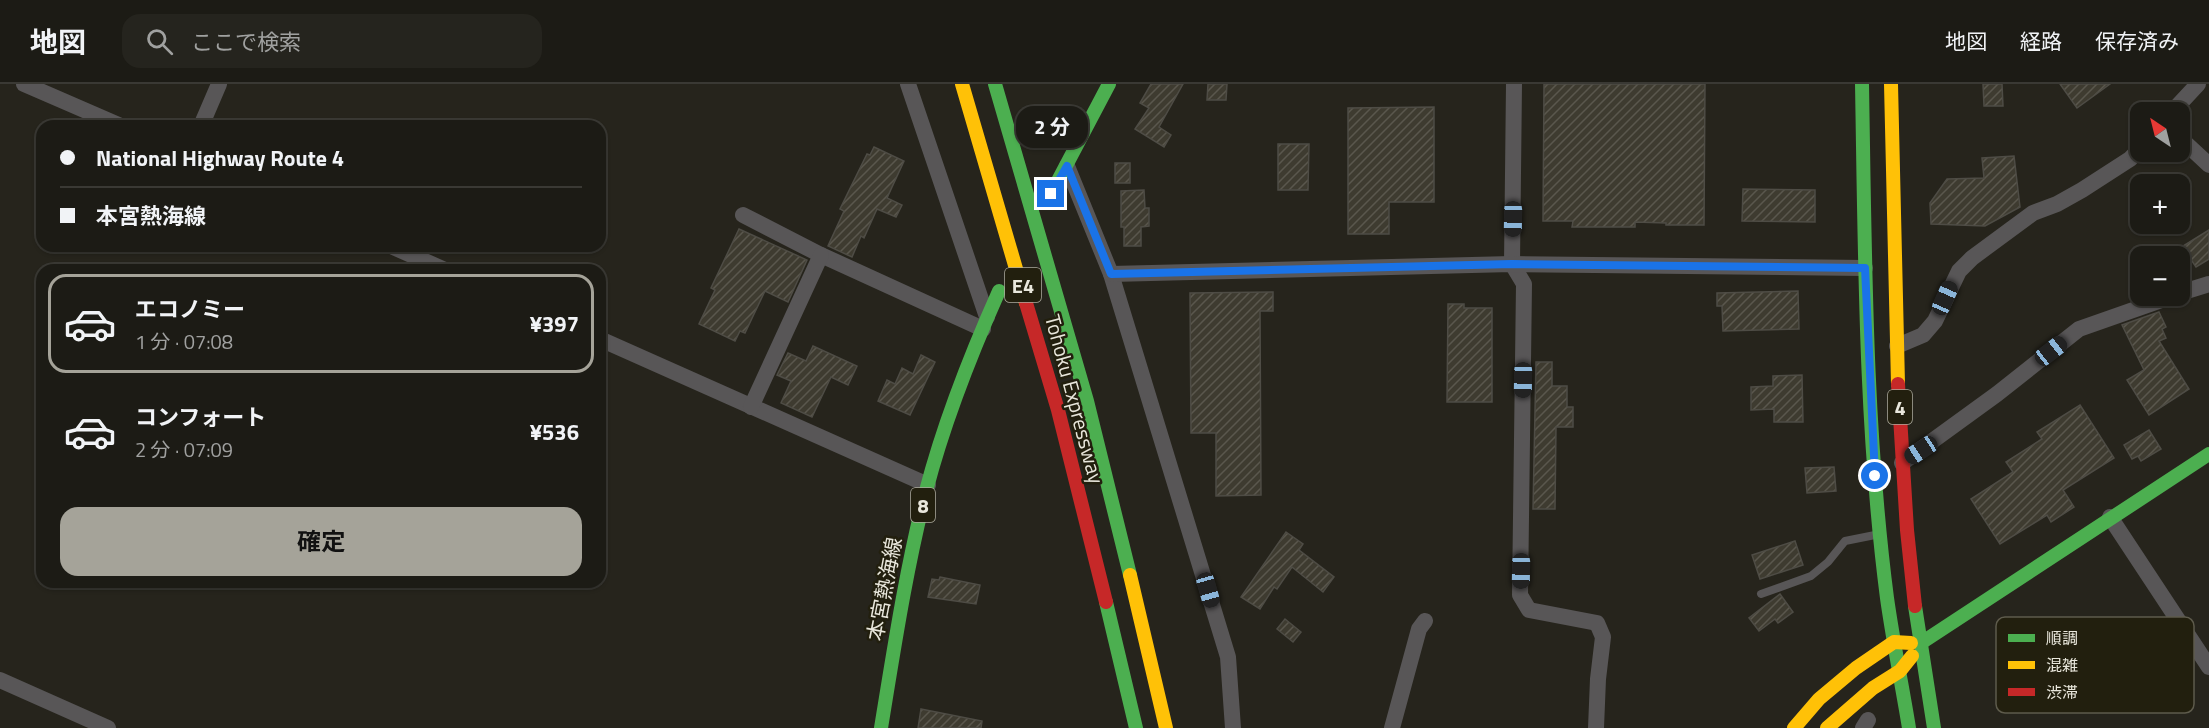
<!DOCTYPE html>
<html lang="ja">
<head>
<meta charset="utf-8">
<style>
	:root { --surface:#1c1b15; --page:#25241e; --text:#f1f3f6; --muted:#a0a1a0; --line:#3a3934; --accent:#a5a399 }
	body { margin:0; font-family:"Titillium Web","Noto Sans JP",sans-serif; background:var(--page); color:var(--text); height:100vh; display:flex; flex-direction:column; font-size:22px; white-space:nowrap }
	* { box-sizing:border-box; margin:0 }
	p { font-size:20px; color:var(--muted) }
	.icon { flex:none; width:33px; height:33px; fill:none; stroke:currentColor; stroke-width:2; stroke-linecap:round; stroke-linejoin:round }
	.map { position:relative; flex:1; overflow:hidden }
	.details { position:absolute; left:36px; top:180px; width:570px; height:324px; display:flex; flex-direction:column; background:var(--surface); border-radius:18px; box-shadow:0 2px 4px #0004,0 0 0 2px var(--line) }
	.details>* { flex:none }
	.top-card { position:absolute; left:36px; top:36px; width:570px; height:132px; border-radius:18px; box-shadow:0 2px 4px #0004,0 0 0 2px var(--line); display:grid; align-content:center; height:132px; padding:0 24px; background:var(--surface) }
	.needle { width:39px; rotate:325deg }
	.tools { position:absolute; left:2130px; top:18px; display:grid; gap:12px }
	.tools a { display:grid; place-items:center; width:60px; height:60px; border-radius:12px; background:var(--surface); box-shadow:0 2px 4px #0004,0 0 0 2px var(--line); font-size:30px }
	.end { position:absolute; width:27px; height:27px; margin:-14px; border:8px solid #1a73e8; background:#fff; box-shadow:0 0 0 3px #fff }
	.from { border-radius:50% }
	.bubble { position:absolute; height:42px; border-radius:18px; background:var(--surface); box-shadow:0 2px 4px #0004,0 0 0 2px var(--line); font-size:20px; font-weight:700; line-height:42px; text-align:center }
	.car { position:absolute; width:18px; height:36px; margin:-18px -9px; border-radius:8px; box-shadow:0 0 4px 2px #0007; background:linear-gradient(#222 24%,#8ab4d8 0 40%,#222 0 76%,#8ab4d8 0 86%,#222 0) }
	.top-card b { display:flex; align-items:center; gap:21px; height:57px; font-size:22px }
	.top-card b+b { border-top:2px solid var(--line) }
	.top-card i { width:15px; height:15px; background:var(--text) }
	ul { padding:10px 0 0; list-style:none }
	li { display:flex; align-items:center; gap:18px; height:99px; margin:0 12px 9px; padding:0 12px; border:3px solid transparent; border-radius:18px }
	li div { flex:1 }
	li b { display:block; font-size:22px }
	li em { font-style:normal; font-weight:700 }
	li.current { border-color:var(--accent) }
	li>.icon { width:54px; height:54px; stroke-width:1.5 }
	.button { display:flex; gap:12px; margin-top:auto; padding:12px 24px }
	.button a { flex:1; height:69px; border-radius:18px; background:var(--accent); color:#111; font-size:24px; font-weight:700; line-height:69px; text-align:center }
	header { display:flex; align-items:center; gap:36px; box-sizing:border-box; height:84px; padding:0 30px; background:var(--surface); border-bottom:2px solid var(--line) }
	header strong { font-size:28px }
	nav { display:flex; gap:33px; margin-inline-start:auto; font-size:21px }
	.search { width:420px; height:54px; background:var(--page); display:flex; align-items:center; gap:15px; box-sizing:border-box; padding:0 21px; border-radius:18px; color:var(--muted); font-size:22px }
	.map>svg:first-child { display:block }
</style>
</head>
<body>
<header>
<strong>地図</strong>
<div class="search"><svg class="icon" aria-label="search" viewBox="0 0 24 24"><circle cx="10" cy="10" r="6"/><path d="M15 15l6 6"/></svg>ここで検索</div>
<nav><a>地図</a><a>経路</a><a>保存済み</a></nav>
</header>
<div class="map">
<svg width="2209" height="644" viewBox="0 0 2209 644">
	<defs>
		<pattern id="building-hatch" width="6" height="6" patternUnits="userSpaceOnUse" patternTransform="scale(1.5)"><rect width="6" height="6" fill="#3e3b30"/><path d="M-1 1l2-2M0 6l6-6M5 7l2-2" fill="none" stroke="#5a574d"/></pattern>
	</defs>
	<rect width="100%" height="100%" fill="#26241c"/>
	<g fill="url(#building-hatch)" stroke="#4e4c45" stroke-width="1.5">
		<polygon points="1151,0 1183,0 1159,43 1171,51 1164,63 1135,45 1149,24 1140,19"/>
		<polygon points="1208,0 1227,0 1226,16 1207,16"/>
		<polygon points="1544,0 1705,0 1704,141 1666,141 1666,139 1635,138 1635,143 1572,143 1573,137 1543,137"/>
		<polygon points="1983,0 2002,0 2003,22 1984,22"/>
		<polygon points="2060,0 2110,0 2077,24"/>
		<polygon points="1434,23 1434,118 1389,118 1389,150 1348,150 1348,24"/>
		<polygon points="1278,60 1309,60 1308,106 1278,106"/>
		<polygon points="874,63 904,77 887,114 902,121 896,133 877,125 864,154 861,152 852,173 828,162 844,127 840,125 867,70 870,71"/>
		<polygon points="2014,72 2020,123 1985,142 1931,140 1930,119 1947,95 1984,94 1982,74"/>
		<rect x="1115" y="79" width="15" height="20"/>
		<polygon points="1743,105 1815,106 1815,138 1742,137"/>
		<polygon points="1144,106 1145,124 1149,124 1149,142 1141,143 1141,162 1124,162 1124,143 1121,143 1121,107"/>
		<polygon points="739,145 807,176 788,218 765,207 745,249 740,247 735,257 699,240 715,206 711,204"/>
		<polygon points="2209,146 2209,175 2196,183 2192,177 2180,184 2180,164"/>
		<polygon points="1798,207 1799,245 1723,247 1722,222 1717,222 1717,209"/>
		<polygon points="1273,208 1273,227 1260,227 1261,411 1216,412 1216,349 1191,349 1190,209"/>
		<polygon points="1448,220 1464,220 1464,224 1492,224 1492,318 1447,318"/>
		<polygon points="2159,228 2166,243 2162,245 2166,254 2159,257 2189,305 2149,331 2127,296 2144,286 2122,241"/>
		<polygon points="813,262 857,282 848,301 831,293 812,333 781,319 791,297 777,291 788,269 806,277"/>
		<polygon points="921,271 935,278 910,331 878,317 887,296 895,300 902,284 913,290"/>
		<polygon points="1536,278 1552,278 1552,302 1567,302 1567,323 1573,323 1573,343 1556,343 1555,425 1533,425"/>
		<polygon points="1802,291 1803,338 1774,338 1774,325 1751,326 1751,303 1773,302 1773,292"/>
		<polygon points="2080,321 2114,374 2063,406 2074,423 2051,438 2047,431 2000,460 1971,415 2013,388 2006,378 2042,355 2037,348"/>
		<polygon points="2149,346 2161,365 2141,377 2138,372 2132,375 2124,361"/>
		<polygon points="1834,383 1836,407 1807,409 1805,384"/>
		<polygon points="1286,448 1303,460 1299,466 1334,493 1323,508 1292,483 1277,505 1274,503 1260,525 1241,513"/>
		<polygon points="1795,457 1803,481 1760,495 1752,471"/>
		<polygon points="940,493 980,501 976,520 928,513 932,495 939,496"/>
		<polygon points="1780,510 1793,528 1778,539 1775,535 1759,547 1749,534"/>
		<polygon points="1285,535 1301,548 1293,558 1277,545"/>
		<polygon points="921,625 982,637 981,644 918,644"/>
	</g>
	<g fill="none" stroke-linecap="round" stroke-linejoin="round">
		<polyline stroke="#585657" stroke-width="8" points="1761,510 1811,492 1828,478 1845,457 1875,451"/>
		<g stroke="#585657" stroke-width="16">
			<polyline points="24,0 121,42"/>
			<polyline points="908,0 987,233"/>
			<polyline points="1514,0 1512,180 1524,200 1520,511 1529,526 1597,539 1603,553 1598,595 1596,644"/>
			<polyline points="2172,28 2198,0"/>
			<polyline points="201,42 219,0"/>
			<polyline points="2180,54 2209,81"/>
			<polyline points="1067,82 1111,190 1228,573 1233,644"/>
			<polyline points="743,131 821,171 983,245"/>
			<polyline points="391,162 445,186"/>
			<polyline points="1111,190 1512,180 1865,184"/>
			<polyline points="2180,209 2209,200"/>
			<polyline points="600,255 928,401"/>
			<polyline points="1897,262 1923,251 1935,237 1959,187 1972,174 2033,129 2057,120 2082,106 2130,75 2140,65"/>
			<polyline points="751,323 821,171"/>
			<polyline points="1902,379 1997,310 2079,245 2173,212"/>
			<polyline points="2110,433 2209,583"/>
			<polyline points="0,596 108,644"/>
			<polyline points="1392,644 1419,545 1425,537"/>
			<polyline points="1863,644 1868,636"/>
		</g>
		<g stroke="#4caf50" stroke-width="14">
			<polyline points="995,0 1087,317 1130,491"/>
			<path d="M1862,0C1865,171 1865,344 1887,514C1893,557 1902,601 1909,644"/>
			<polyline points="1051,110 1109,0"/>
			<polyline points="1106,518 1136,644"/>
			<polyline points="1915,522 1934,644"/>
			<polyline points="1921,559 2209,370"/>
			<path d="M881,644C894,565 906,485 926,407C944,338 970,272 999,207"/>
		</g>
		<g stroke="#ffc107" stroke-width="14">
			<polyline points="962,0 1026,219"/>
			<polyline points="1891,0 1898,300"/>
			<polyline points="1130,491 1166,644"/>
			<polyline points="1794,644 1819,615 1856,584 1894,558 1911,559"/>
			<polyline points="1827,644 1873,604 1900,587 1912,572"/>
		</g>
		<g stroke="#c62828" stroke-width="14">
			<polyline points="1026,219 1058,326 1106,518"/>
			<polyline points="1898,300 1907,446 1915,522"/>
		</g>
	</g>
	<g fill="none" stroke-linecap="round" stroke-linejoin="round">
		<polyline stroke="#1a73e8" stroke-width="8" points="1051,110 1067,82 1111,190 1512,180 1865,184 1875,392"/>
	</g>
	<g text-anchor="middle" dominant-baseline="central" stroke-width="5" stroke-linejoin="round" paint-order="stroke">
		<g fill="#221f0e" stroke="#adab9e" stroke-width="1.5">
			<rect x="1005" y="184" width="36" height="34" rx="4.5"/>
			<rect x="1888" y="306" width="24" height="34" rx="4.5"/>
			<rect x="911" y="404" width="24" height="34" rx="4.5"/>
		</g>
		<g font-size="20" font-weight="bold" fill="#e9e7dc">
			<text x="1023" y="201">E4</text>
			<text x="1900" y="323">4</text>
			<text x="923" y="421">8</text>
		</g>
		<g font-size="21" fill="#e9e7dc" stroke="#221f0e">
			<text transform="translate(1075 315) rotate(75)">Tohoku Expressway</text>
			<text transform="translate(884 505) rotate(-79)">本宮熱海線</text>
		</g>
	</g>
	<rect x="1996" y="533" width="198" height="96" rx="9" fill="#221f0e" stroke="#5e5b4c" stroke-width="1.5"/>
	<rect x="2008" y="550" width="27" height="8" fill="#4caf50"/>
	<rect x="2008" y="577" width="27" height="8" fill="#ffc107"/>
	<rect x="2008" y="604" width="27" height="8" fill="#c62828"/>
	<g font-size="16" fill="#e9e7dc">
		<text x="2046" y="560">順調</text>
		<text x="2046" y="587">混雑</text>
		<text x="2046" y="614">渋滞</text>
	</g>
</svg>
<div class="tools">
<a><svg class="needle" viewBox="-14 -14 28 28"><path d="M0-13l5 13h-10z" fill="#e53935"/><path d="M0 13l5-13h-10z" fill="#a0a1a0"/></svg></a>
<a>+</a>
<a>−</a>
</div>
<i class="end from" style="left:1875px;top:392px"></i>
<i class="end" style="left:1051px;top:110px"></i>
<div class="bubble" style="left:1016px;top:22px;width:72px">2 分</div>
<i class="car" style="left:1513px;top:135px;rotate:181deg"></i>
<i class="car" style="left:1945px;top:214px;rotate:24deg"></i>
<i class="car" style="left:2051px;top:267px;rotate:52deg"></i>
<i class="car" style="left:1523px;top:296px;rotate:181deg"></i>
<i class="car" style="left:1921px;top:366px;rotate:237deg"></i>
<i class="car" style="left:1521px;top:487px;rotate:181deg"></i>
<i class="car" style="left:1208px;top:506px;rotate:164deg"></i>
<div class="top-card">
<b><i class="from"></i>National Highway Route 4</b>
<b><i></i>本宮熱海線</b>
</div>
<section class="details">
<ul>
<li class="current"><svg class="icon" aria-label="car" viewBox="0 0 24 24"><path d="M5 17H2v-5l4-1 3-4h7l3 4 3 1v5h-3M9 17h6M6 11h13"/><circle cx="7" cy="17" r="2"/><circle cx="17" cy="17" r="2"/></svg><div><b>エコノミー</b><p>1 分 · 07:08</p></div><em>¥397</em></li>
<li><svg class="icon" aria-label="car" viewBox="0 0 24 24"><path d="M5 17H2v-5l4-1 3-4h7l3 4 3 1v5h-3M9 17h6M6 11h13"/><circle cx="7" cy="17" r="2"/><circle cx="17" cy="17" r="2"/></svg><div><b>コンフォート</b><p>2 分 · 07:09</p></div><em>¥536</em></li>
</ul>
<div class="button"><a>確定</a></div>
</section>
</div>
</body>
</html>
